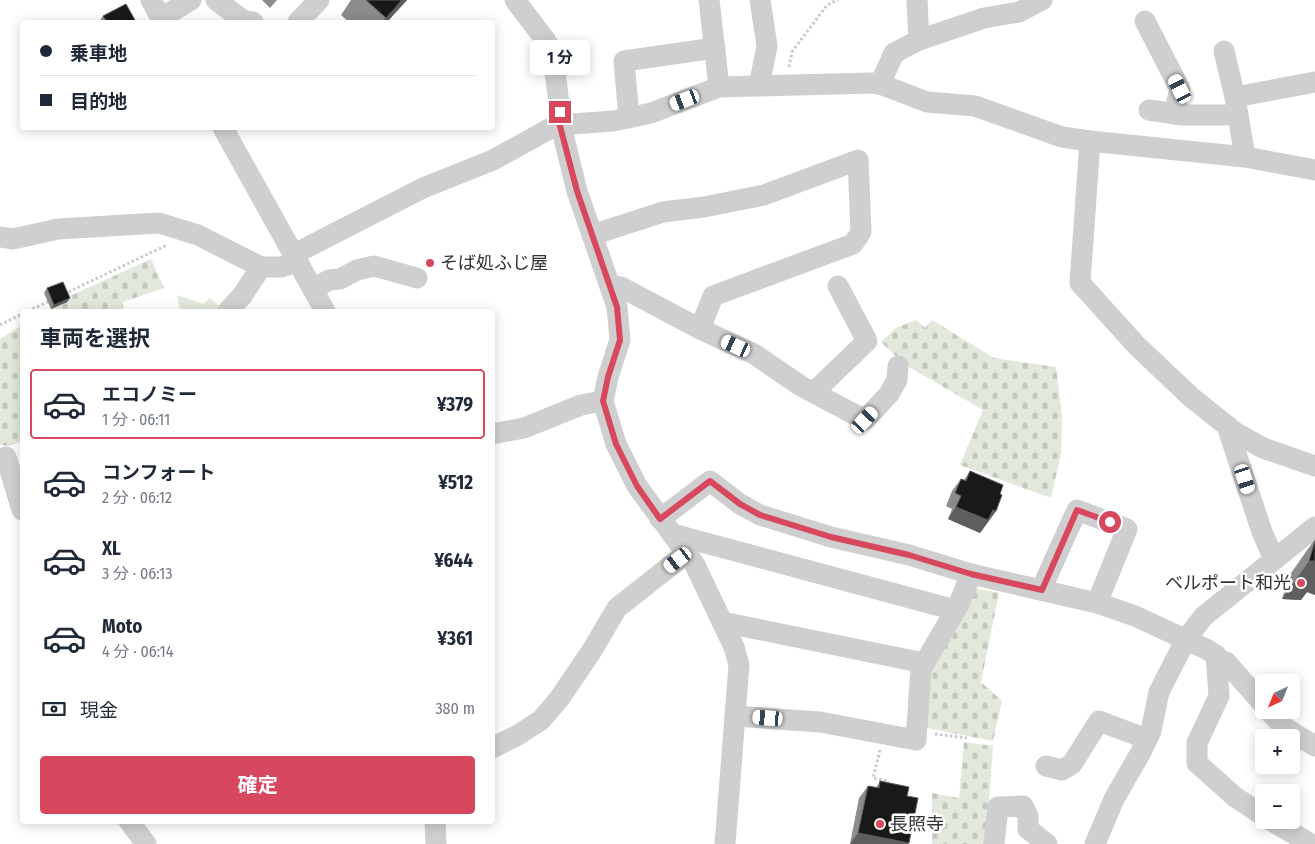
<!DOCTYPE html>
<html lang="ja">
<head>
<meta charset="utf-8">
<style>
	:root { --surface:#fff; --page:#f6f6f7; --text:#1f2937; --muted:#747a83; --line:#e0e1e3; --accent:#d7475e }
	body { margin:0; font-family:"Fira Sans Condensed","Noto Sans JP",sans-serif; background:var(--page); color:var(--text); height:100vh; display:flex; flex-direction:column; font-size:19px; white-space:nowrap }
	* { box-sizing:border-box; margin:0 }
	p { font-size:16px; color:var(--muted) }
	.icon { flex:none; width:28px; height:28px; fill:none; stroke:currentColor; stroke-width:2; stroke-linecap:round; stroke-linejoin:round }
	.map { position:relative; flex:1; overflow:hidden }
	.drawer { position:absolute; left:20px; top:309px; width:475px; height:515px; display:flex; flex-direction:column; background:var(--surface); border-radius:5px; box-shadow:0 2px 12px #0003 }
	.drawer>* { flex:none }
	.guide { position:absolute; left:20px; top:20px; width:475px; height:110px; border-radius:5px; box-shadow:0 2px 12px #0003; display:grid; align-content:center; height:110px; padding:0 20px; background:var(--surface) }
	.needle { width:32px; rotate:223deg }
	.buttons { position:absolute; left:1255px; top:674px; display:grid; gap:10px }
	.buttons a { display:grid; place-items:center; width:45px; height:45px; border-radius:5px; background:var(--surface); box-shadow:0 2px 12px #0003; font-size:25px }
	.end { position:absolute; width:22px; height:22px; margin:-11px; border:6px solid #d7475e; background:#fff; box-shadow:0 0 0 2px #fff }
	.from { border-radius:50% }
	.bubble { position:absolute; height:35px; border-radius:5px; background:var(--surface); box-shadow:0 2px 12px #0003; font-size:16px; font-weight:700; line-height:35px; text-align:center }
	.car { position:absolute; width:15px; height:30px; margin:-15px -8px; border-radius:6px; box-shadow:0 0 4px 1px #0007; background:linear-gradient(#fff 24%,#345 0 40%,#fff 0 76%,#345 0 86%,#fff 0) }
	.guide b { display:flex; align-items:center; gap:18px; height:48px; font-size:19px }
	.guide b+b { border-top:1px solid var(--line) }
	.guide i { width:12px; height:12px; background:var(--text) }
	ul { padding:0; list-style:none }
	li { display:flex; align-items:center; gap:15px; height:70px; margin:0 10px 8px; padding:0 10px; border:2px solid transparent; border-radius:5px }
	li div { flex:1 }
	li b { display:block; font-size:19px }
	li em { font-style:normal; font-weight:700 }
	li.current { border-color:var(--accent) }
	li>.icon { width:45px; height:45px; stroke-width:1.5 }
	h2 { padding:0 20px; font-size:22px; line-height:60px }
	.pay { display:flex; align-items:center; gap:12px; height:55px; padding:0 20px; font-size:19px }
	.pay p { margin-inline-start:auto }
	.action { display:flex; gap:10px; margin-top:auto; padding:10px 20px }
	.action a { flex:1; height:58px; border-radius:5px; background:var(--accent); color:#fff; font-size:20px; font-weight:700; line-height:58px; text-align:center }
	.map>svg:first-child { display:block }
</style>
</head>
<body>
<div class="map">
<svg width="1315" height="844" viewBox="0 0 1315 844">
	<defs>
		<pattern id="cemetery-stones" width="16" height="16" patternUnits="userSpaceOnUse" patternTransform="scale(1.25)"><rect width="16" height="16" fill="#e3e8dc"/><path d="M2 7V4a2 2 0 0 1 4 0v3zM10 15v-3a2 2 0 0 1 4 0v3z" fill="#c3c7bd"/></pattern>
	</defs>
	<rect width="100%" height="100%" fill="#fff"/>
	<polygon fill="#e3e8dc" points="177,295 203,304 210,298 222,308 218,311 180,311"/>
	<g fill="url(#cemetery-stones)">
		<polygon points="151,259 164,288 123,302 123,311 45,311 72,295"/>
		<polygon points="916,320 925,328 932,320 994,358 1056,367 1062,416 1061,454 1051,498 960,465 983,410 904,364 881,342 896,328"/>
		<polygon points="22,325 22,441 10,446 0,445 0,339"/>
		<polygon points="974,588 999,593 981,682 1002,701 993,741 926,728 930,671"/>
		<polygon points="964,742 993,746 986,844 932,844 932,793 959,798"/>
	</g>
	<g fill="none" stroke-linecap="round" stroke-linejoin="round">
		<g stroke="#c9c9c9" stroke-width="3" stroke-dasharray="2.5 2.5" stroke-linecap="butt">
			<polyline points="789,67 792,52 827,5 838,0"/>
			<polyline points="64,294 167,245"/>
			<polyline points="28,311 52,300"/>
			<polyline points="0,325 22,314"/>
			<polyline points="935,734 967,738"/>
			<polyline points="880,750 873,778 887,781 886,785"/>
		</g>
		<g stroke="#cfcfcf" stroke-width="21">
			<polyline points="151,0 163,22"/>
			<polyline points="216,0 244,21 253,22"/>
			<polyline points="515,0 546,41 553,54 560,113 561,126 577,191 617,307 620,340 608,377 603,401 616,444 637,486 695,565 734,647 739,665 725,844"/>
			<polyline points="709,0 719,87"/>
			<polyline points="917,0 919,40"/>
			<polyline points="161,18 191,0"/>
			<polyline points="1145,21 1180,89 1174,114"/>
			<polyline points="298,22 319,0"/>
			<polyline points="1224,51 1235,97 1245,157"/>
			<polyline points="880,84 894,53 919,40 984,18 1019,12 1042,0"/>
			<polyline points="759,86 767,46 760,0"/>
			<polyline points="1235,97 1315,82"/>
			<polyline points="1149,110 1182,115 1238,115"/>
			<polyline points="629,118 624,61 715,48"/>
			<polyline points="223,128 325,311"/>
			<polyline points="1090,141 1080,283 1137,346 1191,397 1236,433 1263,448 1315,466"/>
			<polyline points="592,235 663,212 704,207 764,195 858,160 861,232 853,244 713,296 700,329"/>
			<polyline points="0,237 13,239 58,229 159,223 198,235 261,267 281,267 298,261"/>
			<polyline points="294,254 423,188 493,160 551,128 572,124 613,121 651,113 719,87 872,83 880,84 927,102 975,106 1062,137 1090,141 1245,157 1315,170"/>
			<polyline points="610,285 621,287 700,329 754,354 801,386 865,420 889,394 897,380 898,366"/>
			<polyline points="313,289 329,280 340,279 357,270 374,266 417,278"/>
			<polyline points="228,311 242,296 261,267"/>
			<polyline points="814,392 867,341 838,286"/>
			<polyline points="1227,426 1262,532 1274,559"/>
			<polyline points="492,434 524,428 581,405 603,401"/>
			<polyline points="6,457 22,510"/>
			<polyline points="660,519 710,481 740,504 760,515 831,537 909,555 971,574 1097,603 1135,616 1206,649 1216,655 1219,696 1197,743 1197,763 1235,797 1264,816"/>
			<polyline points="672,534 955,610"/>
			<polyline points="1041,590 1077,510 1127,529 1097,603"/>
			<polyline points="722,622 924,663"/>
			<polyline points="1217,660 1226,662 1264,705"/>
			<polyline points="1268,710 1284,727 1315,746"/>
			<polyline points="735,716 820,722 916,740 921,669 958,606 971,574"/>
			<polyline points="492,748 518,735 541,720 559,699 591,652 617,608 688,552"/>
			<polyline points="1046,766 1062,770 1072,764 1099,721 1147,739"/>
			<polyline points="1270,820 1311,844"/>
			<polyline points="129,821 146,844"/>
			<polyline points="435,821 436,844"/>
			<polyline points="994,844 998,807 1023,806 1028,816 1028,829 1047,844"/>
			<polyline points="1095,844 1114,799 1141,752 1151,731 1159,692 1186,639 1204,616 1315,527"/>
		</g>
	</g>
	<g fill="#8c8c8c">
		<polygon points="262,0 277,0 270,8"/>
		<polygon points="351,0 407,0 387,22 349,22 341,15"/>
		<polygon points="103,16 136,22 99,22"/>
		<polygon points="47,288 70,298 67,302 51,309 44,293"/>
		<polygon points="970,471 1000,494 996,511 980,533 948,519 952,509 946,506 952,491 961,479 964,480"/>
		<polygon points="1315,539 1315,595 1307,592 1301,600 1282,599 1289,576"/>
		<polygon points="880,781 907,796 909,843 908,844 850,844 859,798 868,786 876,788"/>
	</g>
	<g fill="#5e5e5e">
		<polygon points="402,0 407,0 387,22 382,22"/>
		<polygon points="70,298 67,302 51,309 54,305"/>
		<polygon points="956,507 993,510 996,511 980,533 948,519"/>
		<polygon points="1309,561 1315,561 1315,595 1307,592 1301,600 1282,599"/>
		<polygon points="858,833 909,843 908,844 850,844"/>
	</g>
	<g fill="#191919" stroke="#5e5e5e">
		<polygon points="366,0 402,0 386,18"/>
		<polygon points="126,4 136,22 107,22 103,16"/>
		<polygon points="63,282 70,298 54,305 47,288"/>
		<polygon points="970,471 1003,485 1000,494 1002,495 996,511 993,510 988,520 956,507 961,496 955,493 961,479 966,481"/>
		<polygon points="1315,541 1315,561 1309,561"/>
		<polygon points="880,781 909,787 907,796 918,798 909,843 858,833 868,786 879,788"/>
	</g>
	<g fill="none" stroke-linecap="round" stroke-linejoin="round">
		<polyline stroke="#d7475e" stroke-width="6" points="560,112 560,126 577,191 617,307 620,340 608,377 603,401 616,444 637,486 660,519 710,481 740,504 760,515 831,537 909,555 971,574 1042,590 1077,510 1110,522"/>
	</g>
	<g fill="#d7475e" stroke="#fff" stroke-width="2">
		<circle cx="430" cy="263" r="5"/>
		<circle cx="1301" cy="583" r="5"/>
		<circle cx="880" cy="824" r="5"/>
	</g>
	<g text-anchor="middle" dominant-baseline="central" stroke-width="5" stroke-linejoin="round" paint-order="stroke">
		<g font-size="18" fill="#323232" stroke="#fff" text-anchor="start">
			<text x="440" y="263">そば処ふじ屋</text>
			<text x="1291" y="583" text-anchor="end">ベルポート和光</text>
			<text x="890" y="824">長照寺</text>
		</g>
	</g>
</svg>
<div class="buttons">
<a><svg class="needle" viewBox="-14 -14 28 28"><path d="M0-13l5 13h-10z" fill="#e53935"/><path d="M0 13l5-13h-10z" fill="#747a83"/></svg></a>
<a>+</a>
<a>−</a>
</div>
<i class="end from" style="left:1110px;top:522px"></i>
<i class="end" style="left:560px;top:112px"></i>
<div class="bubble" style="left:530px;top:40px;width:60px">1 分</div>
<i class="car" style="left:1180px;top:89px;rotate:333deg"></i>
<i class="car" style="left:685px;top:100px;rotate:249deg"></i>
<i class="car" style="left:736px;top:346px;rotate:295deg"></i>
<i class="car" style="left:865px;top:420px;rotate:43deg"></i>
<i class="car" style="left:1245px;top:479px;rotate:162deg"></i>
<i class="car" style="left:678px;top:560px;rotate:232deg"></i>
<i class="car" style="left:768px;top:718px;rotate:274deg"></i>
<div class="guide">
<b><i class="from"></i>乗車地</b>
<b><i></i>目的地</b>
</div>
<section class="drawer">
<h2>車両を選択</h2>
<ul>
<li class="current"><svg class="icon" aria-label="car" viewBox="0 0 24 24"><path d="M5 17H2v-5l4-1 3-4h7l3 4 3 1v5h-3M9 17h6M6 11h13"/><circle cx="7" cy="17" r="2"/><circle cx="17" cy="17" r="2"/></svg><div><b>エコノミー</b><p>1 分 · 06:11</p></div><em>¥379</em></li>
<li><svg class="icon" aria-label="car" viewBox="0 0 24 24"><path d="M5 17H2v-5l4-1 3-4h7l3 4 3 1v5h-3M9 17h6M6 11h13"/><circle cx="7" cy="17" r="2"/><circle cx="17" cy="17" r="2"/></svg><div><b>コンフォート</b><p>2 分 · 06:12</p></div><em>¥512</em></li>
<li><svg class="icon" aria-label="car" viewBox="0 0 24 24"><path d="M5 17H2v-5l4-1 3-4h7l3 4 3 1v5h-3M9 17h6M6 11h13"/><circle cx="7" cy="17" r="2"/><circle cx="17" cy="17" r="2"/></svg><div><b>XL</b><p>3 分 · 06:13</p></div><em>¥644</em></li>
<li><svg class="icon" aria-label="car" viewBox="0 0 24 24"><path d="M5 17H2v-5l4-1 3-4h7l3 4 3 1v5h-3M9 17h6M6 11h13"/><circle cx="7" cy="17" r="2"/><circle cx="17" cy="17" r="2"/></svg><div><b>Moto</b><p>4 分 · 06:14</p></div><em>¥361</em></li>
</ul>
<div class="pay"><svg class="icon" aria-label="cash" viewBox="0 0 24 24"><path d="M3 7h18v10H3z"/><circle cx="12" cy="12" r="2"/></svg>現金<p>380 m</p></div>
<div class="action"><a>確定</a></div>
</section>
</div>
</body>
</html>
